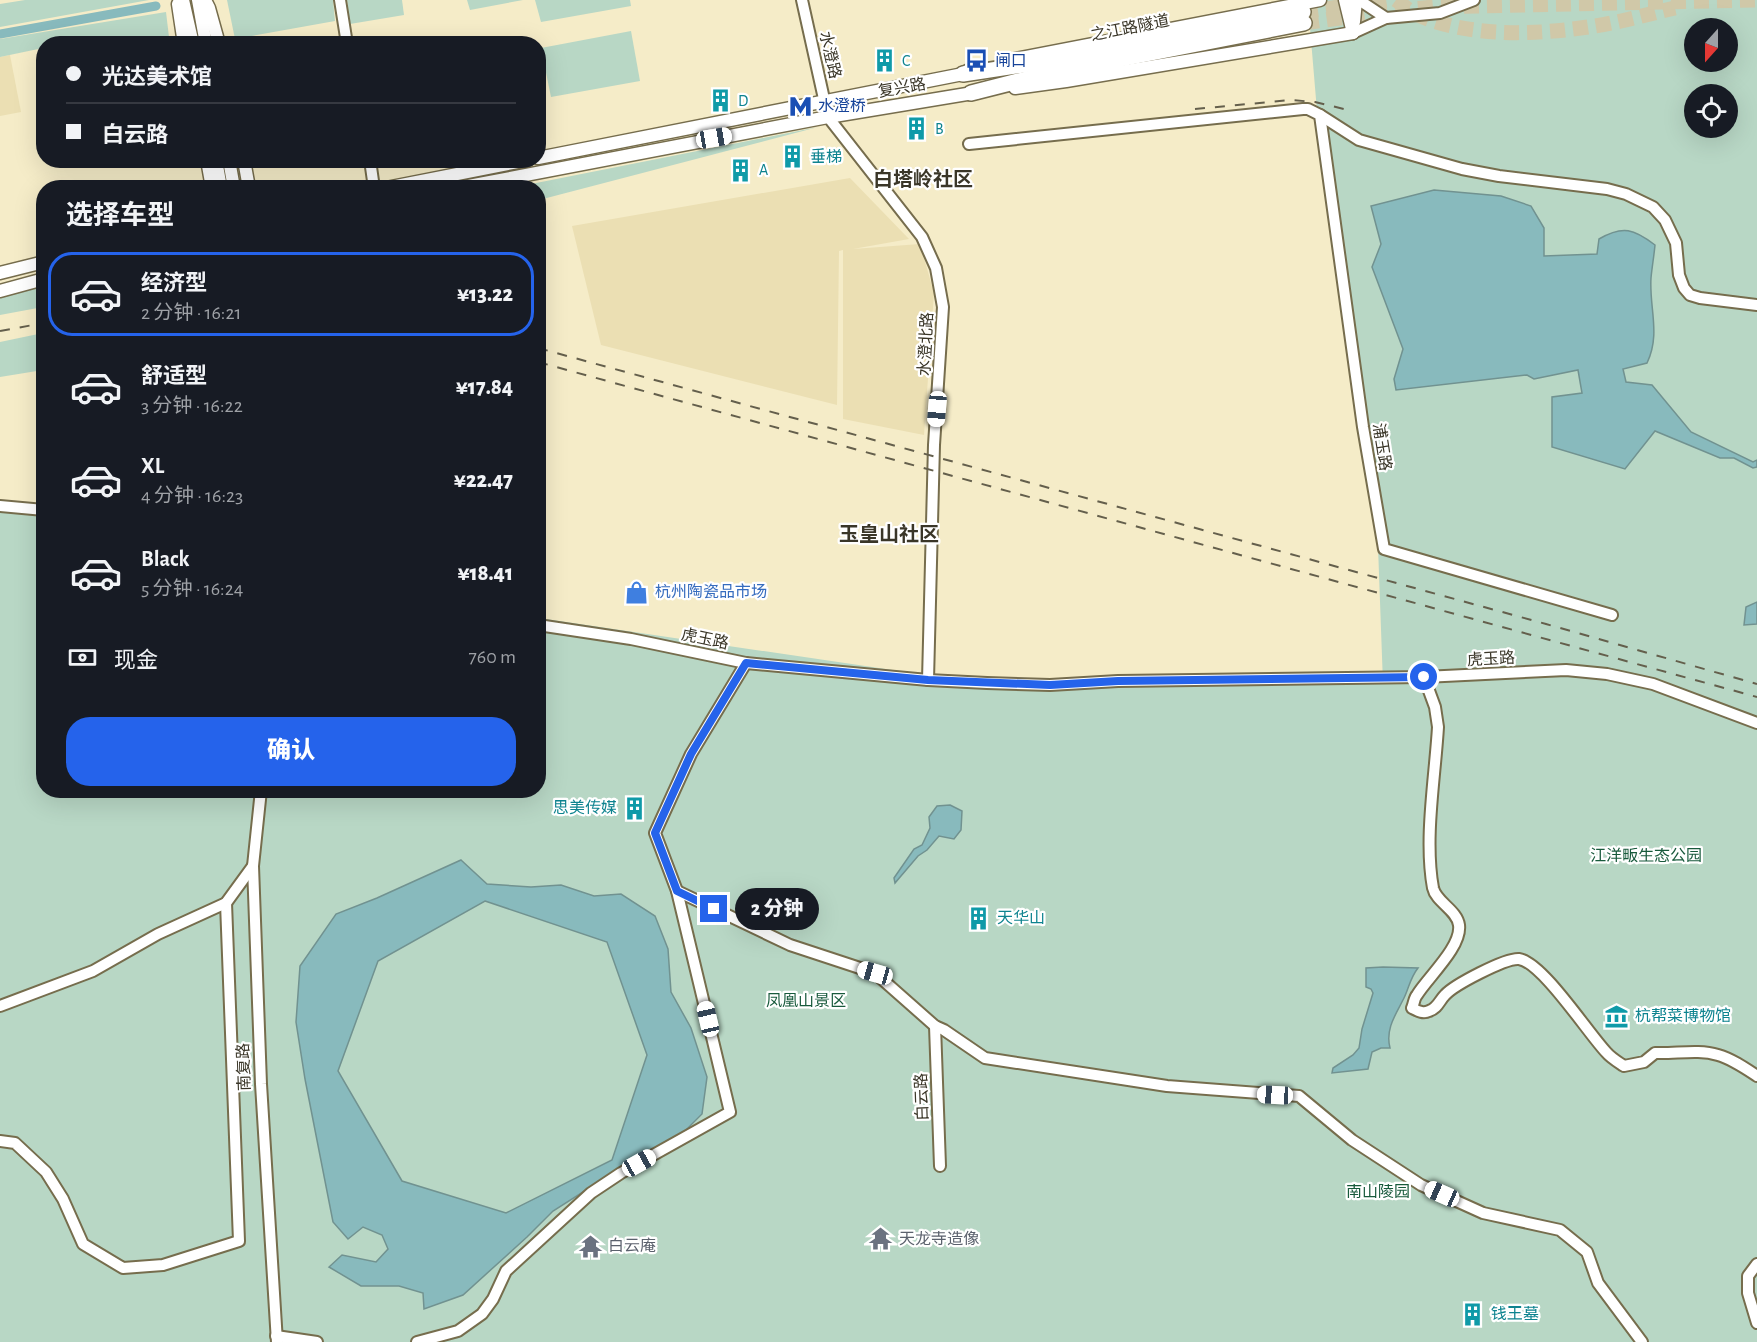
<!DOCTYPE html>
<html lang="zh">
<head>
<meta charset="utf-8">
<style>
	:root { --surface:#171b24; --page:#20242c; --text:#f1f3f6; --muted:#9ea1a6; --line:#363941; --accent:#2563eb }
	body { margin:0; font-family:"Alegreya Sans","Noto Sans SC",sans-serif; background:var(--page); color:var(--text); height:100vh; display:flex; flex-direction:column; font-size:22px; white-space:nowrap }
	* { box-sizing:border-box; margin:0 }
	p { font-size:20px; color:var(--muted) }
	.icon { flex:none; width:33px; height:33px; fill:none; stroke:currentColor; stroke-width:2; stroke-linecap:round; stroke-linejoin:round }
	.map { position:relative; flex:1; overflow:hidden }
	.panel { position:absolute; left:36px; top:180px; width:510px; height:618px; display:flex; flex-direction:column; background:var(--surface); border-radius:24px; box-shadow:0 6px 24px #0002 }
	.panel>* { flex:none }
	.banner { position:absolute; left:36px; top:36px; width:510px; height:132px; border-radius:24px; box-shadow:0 6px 24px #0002; display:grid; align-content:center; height:132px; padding:0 30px; background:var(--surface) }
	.needle { width:39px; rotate:201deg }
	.buttons { position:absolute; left:1684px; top:18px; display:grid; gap:12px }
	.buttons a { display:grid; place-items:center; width:54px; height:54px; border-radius:50%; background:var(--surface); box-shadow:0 6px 24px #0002; font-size:30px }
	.end { position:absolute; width:27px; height:27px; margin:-14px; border:8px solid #2563eb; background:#fff; box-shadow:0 0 0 3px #fff }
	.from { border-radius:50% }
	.bubble { position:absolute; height:42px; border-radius:21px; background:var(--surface); box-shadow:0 6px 24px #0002; font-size:20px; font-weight:800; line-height:42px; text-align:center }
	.car { position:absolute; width:18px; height:36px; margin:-18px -9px; border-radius:8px; box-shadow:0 0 4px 2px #0007; background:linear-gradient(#fff 24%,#345 0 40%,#fff 0 76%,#345 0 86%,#fff 0) }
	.banner b { display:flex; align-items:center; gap:21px; height:57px; font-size:22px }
	.banner b+b { border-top:2px solid var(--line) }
	.banner i { width:15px; height:15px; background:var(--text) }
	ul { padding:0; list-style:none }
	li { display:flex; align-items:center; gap:18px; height:84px; margin:0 12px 9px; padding:0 18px; border:3px solid transparent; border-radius:24px }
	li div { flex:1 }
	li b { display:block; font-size:22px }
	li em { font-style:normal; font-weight:800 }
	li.current { border-color:var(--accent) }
	li>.icon { width:54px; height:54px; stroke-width:1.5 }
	h2 { padding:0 30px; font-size:27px; line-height:72px }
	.pay { display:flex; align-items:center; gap:15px; height:66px; padding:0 30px; font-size:22px }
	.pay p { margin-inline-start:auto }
	.cta { display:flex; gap:12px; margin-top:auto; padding:12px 30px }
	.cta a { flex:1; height:69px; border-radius:24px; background:var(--accent); color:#fff; font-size:24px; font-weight:800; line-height:69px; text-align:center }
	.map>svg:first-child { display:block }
</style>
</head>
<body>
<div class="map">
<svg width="1757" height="1342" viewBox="0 0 1757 1342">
	<rect width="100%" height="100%" fill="#f5ecc8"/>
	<g fill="#ebdfb3">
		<polygon points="10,55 21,112 0,116 0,57"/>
		<polygon points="850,178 909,239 853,249 920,244 934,293 924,435 843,419 843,250 839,251 837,405 601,345 572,226"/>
	</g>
	<g fill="#b8d7c5" fill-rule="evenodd">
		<polygon points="25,0 149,0 0,27 0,4"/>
		<polygon points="227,0 333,0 335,21 235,39"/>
		<polygon points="347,0 402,0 404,15 350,24"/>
		<polygon points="467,0 523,0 470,10"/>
		<polygon points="535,0 630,0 631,6 541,22"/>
		<path d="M1306,0H1757V1342H0V500L43,504L44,790H538L539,618L960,680L1383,684L1377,519L1318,123L1309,16ZM1695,28H1728V62H1695ZM1695,94H1728V128H1695Z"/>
		<polygon points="166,12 169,37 128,44 44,44 43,48 0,57 0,39"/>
		<polygon points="631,31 640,81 551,97 541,48"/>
		<polygon points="818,127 539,200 538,188 516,187"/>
		<polygon points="43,280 43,307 0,315 0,288"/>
		<polygon points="43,333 43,370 0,377 0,342"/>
	</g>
	<g fill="#88babd" stroke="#719290" stroke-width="1.5" fill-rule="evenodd">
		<path d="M1434,190L1501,196L1531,206L1544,228V256L1597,254L1599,239C1623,225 1634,229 1655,245C1654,256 1652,267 1651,278C1649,308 1661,334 1647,363L1623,369L1626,382L1652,385L1691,432L1753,462L1757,460V467L1753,468L1734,458H1720L1655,431L1625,469L1552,447V397L1582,393L1578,370L1534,379L1527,375L1396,390L1394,379L1403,349L1372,267L1381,244L1371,206Z"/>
		<polygon points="1757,602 1757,624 1744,625 1746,607"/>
		<polygon points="950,805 962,811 961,830 954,839 939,836 927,850 918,856 895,883 894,878 914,849 922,845 930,828 929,817 937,806"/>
		<path d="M461,860L487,884L531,887L561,885L594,896L621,894L655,916L668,949L671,992L691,1028L707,1077L702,1114L678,1138L630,1162L553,1211L527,1237L463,1295L424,1309L423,1293L399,1286H361L329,1267L342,1255L376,1262L388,1249L382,1235L363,1227L348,1239L333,1222L305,1079L296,1022L300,966L336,914L377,898ZM485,901L607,942L647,1055L612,1160L506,1213L402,1181L338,1071L378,961Z"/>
		<path d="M1383,967L1418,968C1410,978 1409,988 1404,998C1396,1014 1385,1029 1390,1048H1381L1372,1052L1368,1069L1332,1073L1333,1068L1353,1055L1359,1048L1362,1029L1373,993L1371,989L1366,987V968Z"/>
	</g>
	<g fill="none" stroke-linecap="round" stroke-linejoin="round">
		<polyline stroke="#88babd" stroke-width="9" points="0,34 156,6"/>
		<g stroke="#d0c8a8" stroke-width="15" stroke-dasharray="15 8" stroke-linecap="butt">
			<path d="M1396,0C1403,5 1410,12 1418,15C1477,41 1560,34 1621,21C1639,17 1657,12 1675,8"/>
			<polyline points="1303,12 1389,0"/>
			<polyline points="1304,23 1375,13 1433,7 1757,0"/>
		</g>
		<defs>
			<g id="minor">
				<polyline points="340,0 347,44"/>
				<polyline points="802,0 828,117 922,237 936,268 943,307 934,445 928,680"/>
				<polyline points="1359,0 1386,18"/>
				<polyline points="1353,33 1386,18 1440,13 1474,0"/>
				<polyline points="1320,115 1359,140 1462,169 1499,176 1607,189 1626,194 1653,207 1665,220 1676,243 1679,275 1684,288 1690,295 1700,298 1757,305"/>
				<polyline points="969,144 1303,109 1308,109 1320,115 1363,427 1384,549 1612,615"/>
				<polyline points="370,160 374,188"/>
				<polyline points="0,506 44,510"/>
				<polyline points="538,625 631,639 746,663 928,680 987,683 1050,685 1118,681 1424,677 1566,670 1607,674 1653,684 1757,723"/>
				<path d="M1424,677L1435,707L1438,727C1435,778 1424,839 1433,888C1436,902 1457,910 1459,925C1462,947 1427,978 1417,995C1414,998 1414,1004 1412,1008C1418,1011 1423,1014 1429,1011C1438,1008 1439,1001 1445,995C1454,985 1505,958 1519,959C1542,962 1588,1033 1606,1052C1611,1058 1618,1062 1624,1066L1644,1062L1655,1053C1676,1054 1698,1049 1718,1055C1732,1059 1745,1068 1757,1076"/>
				<polyline points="261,790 253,866 261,1084 277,1342"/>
				<polyline points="677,891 790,945 875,973 935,1026 944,1030 985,1058 1167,1086 1299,1096 1352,1140 1421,1185 1483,1213 1560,1230 1587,1252 1598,1283 1642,1342"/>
				<polyline points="0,1006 93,971 158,934 226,903 253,866"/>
				<polyline points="935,1026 940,1166"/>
				<polyline points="0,1141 15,1143 46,1172 63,1199 83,1244 123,1268 163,1265 239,1241 226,903"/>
				<polyline points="1757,1264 1748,1276 1748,1293 1757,1323"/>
				<polyline points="276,1336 317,1342"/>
				<polyline points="417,1342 458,1331 482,1314 493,1299 506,1271 591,1193 621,1173 730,1112 677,891 655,833 691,754 746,663"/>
			</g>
			<g id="major">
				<polyline points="183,0 193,44"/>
				<polyline points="198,0 206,44"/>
				<polyline points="205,0 209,8 219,44"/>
				<polyline points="1345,0 1353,33"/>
				<polyline points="178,4 184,44"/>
				<polyline points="1354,22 1356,0"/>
				<polyline points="1015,59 1320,0"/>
				<polyline points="1015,88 1066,81 1353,33"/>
				<polyline points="538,158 963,74 969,70"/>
				<polyline points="207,160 212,188"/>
				<polyline points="216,160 221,188"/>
				<polyline points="229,160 234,188"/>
				<polyline points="244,160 249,188"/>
				<polyline points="386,188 528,160"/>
				<polyline points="458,188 828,117 979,92"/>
				<polyline points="0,273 44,262"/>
				<polyline points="0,291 44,279"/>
			</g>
			<g id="highway">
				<path d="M963,74C1077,58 1189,35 1303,12"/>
				<polyline points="971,93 1054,72 1304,23"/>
			</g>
		</defs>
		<use href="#minor" stroke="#766d4d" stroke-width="14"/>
		<use href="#major" stroke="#766d4d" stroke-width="15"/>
		<use href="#highway" stroke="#766d4d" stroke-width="18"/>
		<use href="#minor" stroke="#fff" stroke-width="10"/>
		<use href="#major" stroke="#fff" stroke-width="12"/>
		<use href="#highway" stroke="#fff" stroke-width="15"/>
		<g stroke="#645f4c" stroke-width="2" stroke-dasharray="10 10" stroke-linecap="butt">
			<polyline points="1195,109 1291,100 1315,102 1348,110"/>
			<polyline points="0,331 44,323"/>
			<polyline points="538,348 1546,624 1757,684"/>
			<polyline points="538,362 1757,697"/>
		</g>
	</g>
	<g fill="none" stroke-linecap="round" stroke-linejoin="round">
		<polyline stroke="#2563eb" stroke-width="8" points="714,909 677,891 655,833 691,754 746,663 928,680 1050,685 1118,681 1424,677"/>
	</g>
	<defs>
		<symbol id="building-bare" viewBox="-9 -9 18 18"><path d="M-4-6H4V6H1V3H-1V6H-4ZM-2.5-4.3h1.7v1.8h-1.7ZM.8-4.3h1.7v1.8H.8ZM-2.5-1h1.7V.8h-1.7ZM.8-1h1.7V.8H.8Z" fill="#0f9aa8" stroke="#fff" stroke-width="2.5" paint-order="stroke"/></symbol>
		<symbol id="bus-bare" viewBox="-9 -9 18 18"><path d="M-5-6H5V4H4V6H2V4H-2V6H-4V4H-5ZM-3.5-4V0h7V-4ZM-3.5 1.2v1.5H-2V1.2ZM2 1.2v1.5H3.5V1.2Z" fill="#1a4fb4" stroke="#fff" stroke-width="2.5" paint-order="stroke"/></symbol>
		<symbol id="metro-bare" viewBox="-9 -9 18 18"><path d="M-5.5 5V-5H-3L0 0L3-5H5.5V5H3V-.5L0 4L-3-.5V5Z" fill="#1a4fb4" stroke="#fff" stroke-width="2.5" paint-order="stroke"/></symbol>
		<symbol id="shop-bare" viewBox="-9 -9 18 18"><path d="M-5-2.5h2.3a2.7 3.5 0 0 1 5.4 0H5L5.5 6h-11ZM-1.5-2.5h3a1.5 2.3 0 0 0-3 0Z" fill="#3f7fe0" stroke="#fff" stroke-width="2.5" paint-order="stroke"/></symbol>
		<symbol id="museum-bare" viewBox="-9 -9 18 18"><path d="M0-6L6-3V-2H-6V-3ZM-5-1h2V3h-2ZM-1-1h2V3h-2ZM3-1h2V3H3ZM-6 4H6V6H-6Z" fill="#0f9aa8" stroke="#fff" stroke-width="2.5" paint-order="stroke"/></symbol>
		<symbol id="temple-bare" viewBox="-9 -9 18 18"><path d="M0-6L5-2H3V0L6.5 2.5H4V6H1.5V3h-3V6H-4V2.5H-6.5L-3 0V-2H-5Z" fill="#6b7280" stroke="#fff" stroke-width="2.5" paint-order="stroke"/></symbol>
	</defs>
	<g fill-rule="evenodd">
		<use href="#building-bare" x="868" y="44" width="33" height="33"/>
		<use href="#bus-bare" x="960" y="44" width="33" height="33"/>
		<use href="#building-bare" x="704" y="84" width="33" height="33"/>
		<use href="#metro-bare" x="784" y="90" width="33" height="33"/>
		<use href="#building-bare" x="900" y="112" width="33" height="33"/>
		<use href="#building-bare" x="776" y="140" width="33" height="33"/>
		<use href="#building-bare" x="724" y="154" width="33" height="33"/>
		<use href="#shop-bare" x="620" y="576" width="33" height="33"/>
		<use href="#building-bare" x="618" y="792" width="33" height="33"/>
		<use href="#building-bare" x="962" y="902" width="33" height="33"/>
		<use href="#museum-bare" x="1600" y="1000" width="33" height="33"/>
		<use href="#temple-bare" x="864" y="1222" width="33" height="33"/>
		<use href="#temple-bare" x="574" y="1230" width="33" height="33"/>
		<use href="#building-bare" x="1456" y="1298" width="33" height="33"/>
	</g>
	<g text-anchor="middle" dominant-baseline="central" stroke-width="4.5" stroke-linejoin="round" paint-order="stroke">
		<g font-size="16" fill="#3a3628" stroke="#fff">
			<text transform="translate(1130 28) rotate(-11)">之江路隧道</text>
			<text transform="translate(830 55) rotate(77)">水澄路</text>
			<text transform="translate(902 88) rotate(-10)">复兴路</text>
			<text transform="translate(926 344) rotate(-87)">水澄北路</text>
			<text transform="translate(1382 447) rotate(81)">浦玉路</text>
			<text transform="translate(705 639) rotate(12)">虎玉路</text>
			<text transform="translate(1491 659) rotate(-3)">虎玉路</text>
			<text transform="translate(244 1067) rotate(-92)">南复路</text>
			<text transform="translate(922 1097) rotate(-92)">白云路</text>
		</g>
		<g font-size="16" fill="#0d838f" stroke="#fff" text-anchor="start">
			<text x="902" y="61">C</text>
			<text x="738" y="101">D</text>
			<text x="935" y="129">B</text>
			<text x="810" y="157">垂梯</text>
			<text x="759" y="170">A</text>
			<text x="617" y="808" text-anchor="end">思美传媒</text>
			<text x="997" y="918">天华山</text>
			<text x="1635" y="1016">杭帮菜博物馆</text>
			<text x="1491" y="1314">钱王墓</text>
		</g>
		<g font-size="16" fill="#164399" stroke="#fff" text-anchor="start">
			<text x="995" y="61">闸口</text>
			<text x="818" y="106">水澄桥</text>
		</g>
		<g font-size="16" fill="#366cbe" stroke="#fff" text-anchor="start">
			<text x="655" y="592">杭州陶瓷品市场</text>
		</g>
		<g font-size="16" fill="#185a3c" stroke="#fff">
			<text x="1646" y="856">江洋畈生态公园</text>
			<text x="806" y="1001">凤凰山景区</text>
			<text x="1378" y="1192">南山陵园</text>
		</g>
		<g font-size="16" fill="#5b616d" stroke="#fff" text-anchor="start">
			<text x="899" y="1239">天龙寺造像</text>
			<text x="608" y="1246">白云庵</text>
		</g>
		<g font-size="20" font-weight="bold" fill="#3a3628" stroke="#fff">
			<text x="923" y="180">白塔岭社区</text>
			<text x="889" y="535">玉皇山社区</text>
		</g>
	</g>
</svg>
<div class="buttons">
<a><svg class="needle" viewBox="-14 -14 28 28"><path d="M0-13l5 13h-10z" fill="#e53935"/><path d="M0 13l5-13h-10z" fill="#9ea1a6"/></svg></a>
<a><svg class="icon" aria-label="locate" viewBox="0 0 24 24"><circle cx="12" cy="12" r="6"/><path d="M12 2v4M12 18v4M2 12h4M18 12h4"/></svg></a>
</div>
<i class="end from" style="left:1424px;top:677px"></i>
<i class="end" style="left:714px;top:909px"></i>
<div class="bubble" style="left:735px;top:888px;width:84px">2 分钟</div>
<i class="car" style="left:714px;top:138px;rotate:80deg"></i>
<i class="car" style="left:937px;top:409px;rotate:185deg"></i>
<i class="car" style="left:875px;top:973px;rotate:286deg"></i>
<i class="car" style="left:708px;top:1019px;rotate:347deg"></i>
<i class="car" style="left:1275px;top:1095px;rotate:273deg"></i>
<i class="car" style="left:639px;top:1163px;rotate:61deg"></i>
<i class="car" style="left:1442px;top:1194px;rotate:294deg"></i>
<div class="banner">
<b><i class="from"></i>光达美术馆</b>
<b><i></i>白云路</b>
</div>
<section class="panel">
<h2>选择车型</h2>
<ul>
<li class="current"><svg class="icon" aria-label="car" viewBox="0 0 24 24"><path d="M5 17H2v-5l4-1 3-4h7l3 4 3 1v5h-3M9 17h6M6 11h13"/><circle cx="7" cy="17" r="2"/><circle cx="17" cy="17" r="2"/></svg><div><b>经济型</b><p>2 分钟 · 16:21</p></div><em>¥13.22</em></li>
<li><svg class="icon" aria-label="car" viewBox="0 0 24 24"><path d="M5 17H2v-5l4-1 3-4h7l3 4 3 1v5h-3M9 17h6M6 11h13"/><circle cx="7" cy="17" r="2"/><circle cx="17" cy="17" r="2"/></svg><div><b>舒适型</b><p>3 分钟 · 16:22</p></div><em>¥17.84</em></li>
<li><svg class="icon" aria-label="car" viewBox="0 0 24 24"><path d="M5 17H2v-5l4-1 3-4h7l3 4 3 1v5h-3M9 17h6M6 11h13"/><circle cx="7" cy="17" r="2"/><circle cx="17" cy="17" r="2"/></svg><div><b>XL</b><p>4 分钟 · 16:23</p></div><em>¥22.47</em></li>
<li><svg class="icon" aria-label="car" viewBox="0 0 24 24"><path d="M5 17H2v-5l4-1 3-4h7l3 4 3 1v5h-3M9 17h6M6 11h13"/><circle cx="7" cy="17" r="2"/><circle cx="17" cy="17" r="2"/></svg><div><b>Black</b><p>5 分钟 · 16:24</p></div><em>¥18.41</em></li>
</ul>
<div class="pay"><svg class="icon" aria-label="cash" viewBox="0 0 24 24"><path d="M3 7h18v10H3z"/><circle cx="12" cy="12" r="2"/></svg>现金<p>760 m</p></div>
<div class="cta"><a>确认</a></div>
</section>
</div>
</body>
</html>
